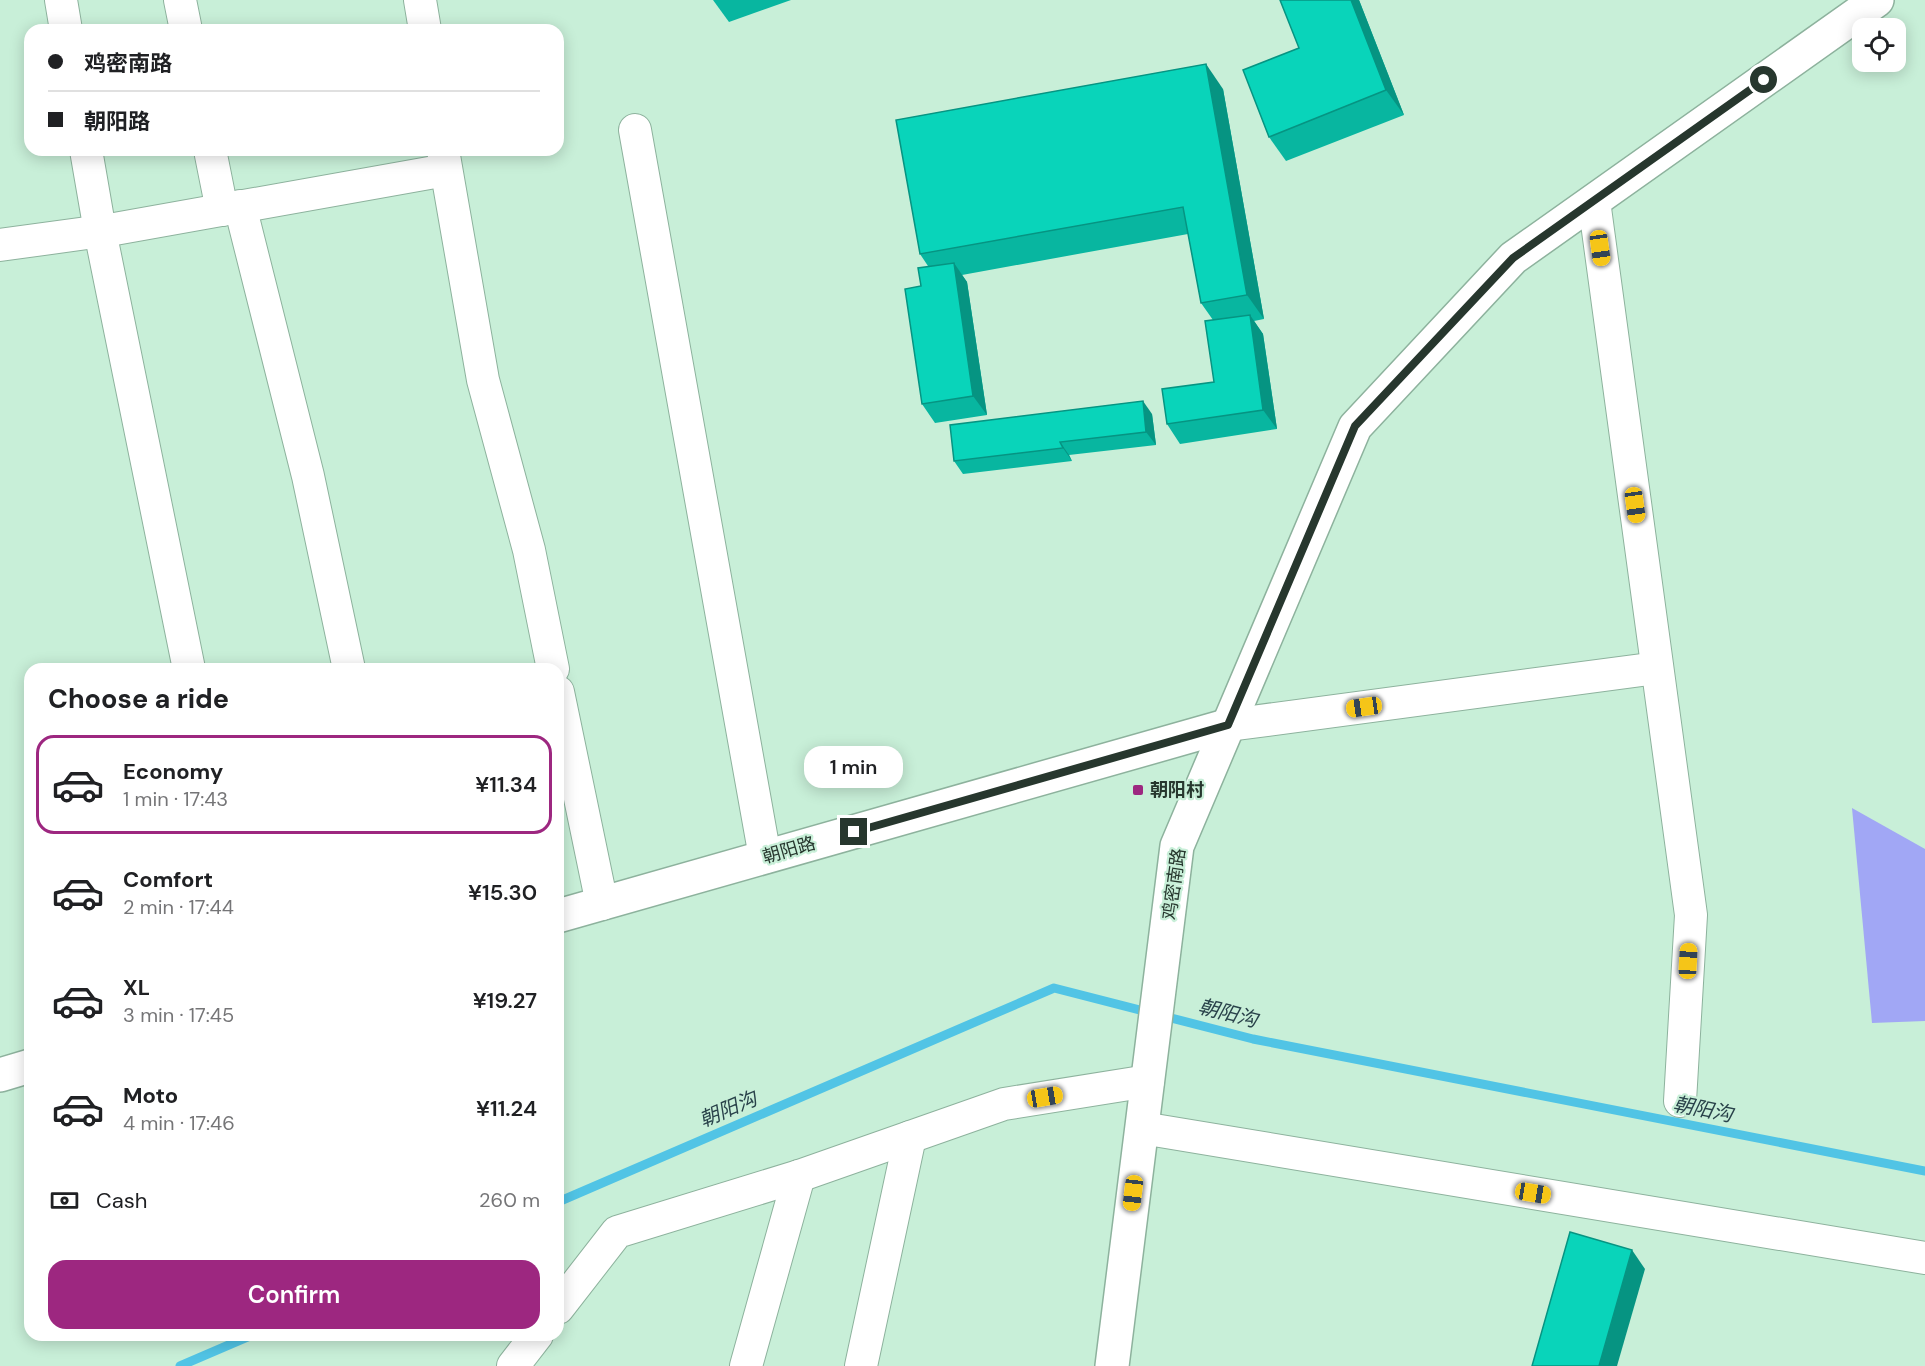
<!DOCTYPE html>
<html lang="en">
<head>
<meta charset="utf-8">
<style>
	:root { --surface:#fff; --page:#f2f2f2; --text:#202124; --muted:#757577; --line:#e0e0e0; --accent:#9d2780 }
	body { margin:0; font-family:"DM Sans","Noto Sans SC",sans-serif; background:var(--page); color:var(--text); height:100vh; display:flex; flex-direction:column; font-size:22px; white-space:nowrap }
	* { box-sizing:border-box; margin:0 }
	p { font-size:20px; color:var(--muted) }
	.icon { flex:none; width:33px; height:33px; fill:none; stroke:currentColor; stroke-width:2; stroke-linecap:round; stroke-linejoin:round }
	.map { position:relative; flex:1; overflow:hidden }
	.drawer { position:absolute; left:24px; top:663px; width:540px; height:678px; display:flex; flex-direction:column; background:var(--surface); border-radius:18px; box-shadow:0 3px 15px #0003 }
	.drawer>* { flex:none }
	.hud { position:absolute; left:24px; top:24px; width:540px; height:132px; border-radius:18px; box-shadow:0 3px 15px #0003; display:grid; align-content:center; height:132px; padding:0 24px; background:var(--surface) }
	.fabs { position:absolute; left:1852px; top:18px; display:grid; gap:12px }
	.fabs a { display:grid; place-items:center; width:54px; height:54px; border-radius:12px; background:var(--surface); box-shadow:0 3px 15px #0003; font-size:30px }
	.end { position:absolute; width:27px; height:27px; margin:-14px; border:8px solid #27372e; background:#fff; box-shadow:0 0 0 3px #fff }
	.from { border-radius:50% }
	.bubble { position:absolute; height:42px; border-radius:18px; background:var(--surface); box-shadow:0 3px 15px #0003; font-size:20px; font-weight:600; line-height:42px; text-align:center }
	.car { position:absolute; width:18px; height:36px; margin:-18px -9px; border-radius:8px; box-shadow:0 0 4px 2px #0007; background:linear-gradient(#f5c518 24%,#345 0 40%,#f5c518 0 76%,#345 0 86%,#f5c518 0) }
	.hud b { display:flex; align-items:center; gap:21px; height:57px; font-size:22px }
	.hud b+b { border-top:2px solid var(--line) }
	.hud i { width:15px; height:15px; background:var(--text) }
	ul { padding:0; list-style:none }
	li { display:flex; align-items:center; gap:18px; height:99px; margin:0 12px 9px; padding:0 12px; border:3px solid transparent; border-radius:18px }
	li div { flex:1 }
	li b { display:block; font-size:22px }
	li em { font-style:normal; font-weight:600 }
	li.active { border-color:var(--accent) }
	li>.icon { width:54px; height:54px; stroke-width:1.5 }
	h2 { padding:0 24px; font-size:27px; line-height:72px }
	.pay { display:flex; align-items:center; gap:15px; height:66px; padding:0 24px; font-size:22px }
	.pay p { margin-inline-start:auto }
	.primary-button { display:flex; gap:12px; margin-top:auto; padding:12px 24px }
	.primary-button a { flex:1; height:69px; border-radius:18px; background:var(--accent); color:#fff; font-size:24px; font-weight:600; line-height:69px; text-align:center }
	.map>svg:first-child { display:block }
</style>
</head>
<body>
<div class="map">
<svg width="1925" height="1366" viewBox="0 0 1925 1366">
	<rect width="100%" height="100%" fill="#c8efd8"/>
	<polygon fill="#a1a7f5" points="1852,808 1925,849 1925,1021 1872,1023"/>
	<g fill="none" stroke-linecap="round" stroke-linejoin="round">
		<g stroke="#51c4e5" stroke-width="9">
			<polyline points="558,1202 1054,988 1253,1039 1925,1171"/>
			<polyline points="180,1366 252,1335"/>
		</g>
		<defs>
			<g id="minor">
				<polyline points="61,0 66,30"/>
				<polyline points="180,0 186,30"/>
				<polyline points="420,0 425,30"/>
				<polyline points="635,130 765,857"/>
				<polyline points="86,150 100,231 189,669"/>
				<polyline points="210,150 222,210"/>
				<polyline points="443,150 483,380 529,550 553,669"/>
				<polyline points="1594,201 1691,915 1680,1101"/>
				<polyline points="240,206 308,476 349,669"/>
				<polyline points="0,245 109,230 446,170"/>
				<polyline points="558,692 602,904"/>
				<polyline points="1229,725 1657,668"/>
				<polyline points="1142,1128 1925,1258"/>
				<polyline points="558,1308 617,1232 799,1176 1004,1104 1148,1081"/>
				<polyline points="513,1366 537,1335"/>
				<polyline points="746,1366 799,1176"/>
				<polyline points="861,1366 910,1137"/>
			</g>
			<g id="tertiary">
				<polyline points="558,916 1229,725"/>
				<polyline points="0,1075 30,1066"/>
			</g>
			<polyline id="secondary" points="1112,1366 1177,846 1355,427 1513,258 1877,0"/>
		</defs>
		<use href="#minor" stroke="#8db29d" stroke-width="34"/>
		<use href="#tertiary" stroke="#8db29d" stroke-width="36"/>
		<use href="#secondary" stroke="#8db29d" stroke-width="36"/>
		<use href="#minor" stroke="#fff" stroke-width="32"/>
		<use href="#tertiary" stroke="#fff" stroke-width="33"/>
		<use href="#secondary" stroke="#fff" stroke-width="33"/>
	</g>
	<g fill="#08b6a0">
		<polygon points="713,0 791,0 729,22"/>
		<polygon points="1359,0 1404,115 1286,161 1269,137"/>
		<polygon points="1223,89 1264,319 1254,321 1263,334 1277,429 1180,444 1167,424 1214,382 1213,320 1201,303 1188,234 962,275 967,282 987,415 935,423 922,404 921,286 928,266 920,254"/>
		<polygon points="1152,414 1156,445 1069,455 1072,461 963,474 954,461"/>
	</g>
	<g fill="#069482">
		<polygon points="1351,0 1359,0 1404,115 1386,90"/>
		<polygon points="1206,64 1223,89 1264,319 1247,295"/>
		<polygon points="954,263 967,282 987,415 973,396"/>
		<polygon points="1250,315 1263,334 1277,429 1263,410"/>
		<polygon points="1143,401 1152,414 1156,445 1146,432"/>
		<polygon points="1060,442 1069,455 1072,461 1063,448"/>
		<polygon points="1632,1250 1645,1269 1617,1366 1599,1366"/>
	</g>
	<g fill="#09d4ba" stroke="#069482" stroke-width="1.5">
		<polygon points="1280,0 1351,0 1386,90 1269,137 1243,70 1299,48"/>
		<polygon points="1206,64 1247,295 1201,303 1183,207 920,254 896,120"/>
		<polygon points="954,263 973,396 922,404 905,289 921,286 918,268"/>
		<polygon points="1250,315 1263,410 1167,424 1162,389 1214,382 1205,321"/>
		<polygon points="1143,401 1146,432 1060,442 1063,448 954,461 950,425"/>
		<polygon points="1570,1232 1632,1250 1599,1366 1532,1366"/>
	</g>
	<g fill="none" stroke-linecap="round" stroke-linejoin="round">
		<polyline stroke="#27372e" stroke-width="8" points="854,832 1228,725 1355,426 1513,258 1764,80"/>
	</g>
	<rect fill="#9d2780" stroke="#c8efd8" stroke-width="2" x="1132" y="784" width="12" height="12" rx="3"/>
	<g text-anchor="middle" dominant-baseline="central" stroke-width="4.5" stroke-linejoin="round" paint-order="stroke">
		<g font-size="18" font-weight="bold" fill="#27372e" stroke="#c8efd8" text-anchor="start">
			<text x="1150" y="790">朝阳村</text>
		</g>
		<g font-size="18" fill="#27372e" stroke="#c8efd8">
			<text transform="translate(789 850) rotate(-16)">朝阳路</text>
			<text transform="translate(1174 884) rotate(-82)">鸡密南路</text>
		</g>
		<g font-size="20" font-style="italic" fill="#29424a" stroke="#c8efd8">
			<text transform="translate(1228 1013) rotate(14)">朝阳沟</text>
			<text transform="translate(728 1109) rotate(-23)">朝阳沟</text>
			<text transform="translate(1703 1109) rotate(11)">朝阳沟</text>
		</g>
	</g>
</svg>
<div class="fabs">
<a><svg class="icon" aria-label="locate" viewBox="0 0 24 24"><circle cx="12" cy="12" r="6"/><path d="M12 2v4M12 18v4M2 12h4M18 12h4"/></svg></a>
</div>
<i class="end from" style="left:1764px;top:80px"></i>
<i class="end" style="left:854px;top:832px"></i>
<div class="bubble" style="left:804px;top:746px;width:99px">1 min</div>
<i class="car" style="left:1600px;top:248px;rotate:172deg"></i>
<i class="car" style="left:1635px;top:505px;rotate:172deg"></i>
<i class="car" style="left:1364px;top:707px;rotate:262deg"></i>
<i class="car" style="left:1688px;top:961px;rotate:3deg"></i>
<i class="car" style="left:1045px;top:1097px;rotate:81deg"></i>
<i class="car" style="left:1133px;top:1193px;rotate:187deg"></i>
<i class="car" style="left:1533px;top:1193px;rotate:99deg"></i>
<div class="hud">
<b><i class="from"></i>鸡密南路</b>
<b><i></i>朝阳路</b>
</div>
<section class="drawer">
<h2>Choose a ride</h2>
<ul>
<li class="active"><svg class="icon" aria-label="car" viewBox="0 0 24 24"><path d="M5 17H2v-5l4-1 3-4h7l3 4 3 1v5h-3M9 17h6M6 11h13"/><circle cx="7" cy="17" r="2"/><circle cx="17" cy="17" r="2"/></svg><div><b>Economy</b><p>1 min · 17:43</p></div><em>¥11.34</em></li>
<li><svg class="icon" aria-label="car" viewBox="0 0 24 24"><path d="M5 17H2v-5l4-1 3-4h7l3 4 3 1v5h-3M9 17h6M6 11h13"/><circle cx="7" cy="17" r="2"/><circle cx="17" cy="17" r="2"/></svg><div><b>Comfort</b><p>2 min · 17:44</p></div><em>¥15.30</em></li>
<li><svg class="icon" aria-label="car" viewBox="0 0 24 24"><path d="M5 17H2v-5l4-1 3-4h7l3 4 3 1v5h-3M9 17h6M6 11h13"/><circle cx="7" cy="17" r="2"/><circle cx="17" cy="17" r="2"/></svg><div><b>XL</b><p>3 min · 17:45</p></div><em>¥19.27</em></li>
<li><svg class="icon" aria-label="car" viewBox="0 0 24 24"><path d="M5 17H2v-5l4-1 3-4h7l3 4 3 1v5h-3M9 17h6M6 11h13"/><circle cx="7" cy="17" r="2"/><circle cx="17" cy="17" r="2"/></svg><div><b>Moto</b><p>4 min · 17:46</p></div><em>¥11.24</em></li>
</ul>
<div class="pay"><svg class="icon" aria-label="cash" viewBox="0 0 24 24"><path d="M3 7h18v10H3z"/><circle cx="12" cy="12" r="2"/></svg>Cash<p>260 m</p></div>
<div class="primary-button"><a>Confirm</a></div>
</section>
</div>
</body>
</html>
